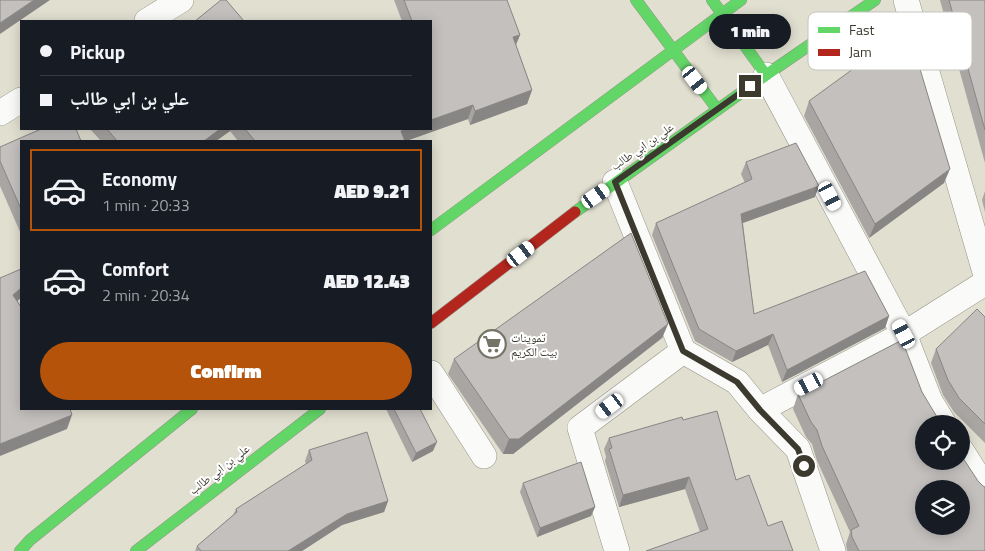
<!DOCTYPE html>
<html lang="en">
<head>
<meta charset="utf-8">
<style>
	:root { --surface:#171b24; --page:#20242c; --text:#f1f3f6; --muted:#9ea1a6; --line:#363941; --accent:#b45309 }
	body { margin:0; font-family:"Titillium Web","Noto Naskh Arabic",sans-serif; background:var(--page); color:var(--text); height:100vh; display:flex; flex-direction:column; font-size:19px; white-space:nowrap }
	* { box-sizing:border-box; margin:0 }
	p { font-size:16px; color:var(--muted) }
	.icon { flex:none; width:28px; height:28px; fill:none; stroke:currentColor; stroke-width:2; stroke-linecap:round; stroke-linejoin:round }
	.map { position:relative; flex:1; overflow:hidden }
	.details { position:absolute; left:20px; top:140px; width:412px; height:270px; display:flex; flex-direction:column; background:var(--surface); border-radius:0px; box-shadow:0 2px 12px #0003 }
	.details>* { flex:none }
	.top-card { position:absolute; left:20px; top:20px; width:412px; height:110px; border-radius:0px; box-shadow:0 2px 12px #0003; display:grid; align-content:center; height:110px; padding:0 20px; background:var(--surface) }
	.controls { position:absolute; left:915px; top:415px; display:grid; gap:10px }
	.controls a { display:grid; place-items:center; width:55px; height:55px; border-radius:50%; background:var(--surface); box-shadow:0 2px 12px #0003; font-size:25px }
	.end { position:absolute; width:22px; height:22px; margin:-11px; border:6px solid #3c3a2f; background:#fff; box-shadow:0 0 0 2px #fff }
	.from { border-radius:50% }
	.bubble { position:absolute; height:35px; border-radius:18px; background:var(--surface); box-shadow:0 2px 12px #0003; font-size:16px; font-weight:800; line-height:35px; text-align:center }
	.car { position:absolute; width:15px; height:30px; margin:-15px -8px; border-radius:6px; box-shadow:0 0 4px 1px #0007; background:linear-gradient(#fff 24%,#345 0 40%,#fff 0 76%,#345 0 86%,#fff 0) }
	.top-card b { display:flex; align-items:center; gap:18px; height:48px; font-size:19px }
	.top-card b+b { border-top:1px solid var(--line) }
	.top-card i { width:12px; height:12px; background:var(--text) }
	ul { padding:9px 0 0; list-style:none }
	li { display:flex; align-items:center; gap:15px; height:82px; margin:0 10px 8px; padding:0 10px; border:2px solid transparent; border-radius:0px }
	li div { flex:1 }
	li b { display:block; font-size:19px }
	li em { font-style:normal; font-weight:800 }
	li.on { border-color:var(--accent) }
	li>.icon { width:45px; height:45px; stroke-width:1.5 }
	.button { display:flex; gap:10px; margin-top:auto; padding:10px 20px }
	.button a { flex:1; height:58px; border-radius:30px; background:var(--accent); color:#fff; font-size:20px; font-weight:800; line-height:58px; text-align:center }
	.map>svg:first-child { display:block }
</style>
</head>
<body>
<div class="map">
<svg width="985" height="551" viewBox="0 0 985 551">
	<rect width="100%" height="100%" fill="#e1dfd0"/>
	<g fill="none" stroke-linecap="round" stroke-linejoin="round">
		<defs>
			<g id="street">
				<polyline points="906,0 985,272"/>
				<polyline points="147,21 181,0"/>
				<polyline points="0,113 21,100"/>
				<polyline points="615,182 683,351 737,382 760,410 798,449 833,551"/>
				<polyline points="431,373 484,456"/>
				<polyline points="760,410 904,334 766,75"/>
				<polyline points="944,424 930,401 904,334 985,283"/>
				<polyline points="961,450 985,488"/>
				<polyline points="617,551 580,428 683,351"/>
			</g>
			<g id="fast">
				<polyline points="636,0 717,109"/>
				<polyline points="712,0 766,75"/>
				<polyline points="575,212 766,75 875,0"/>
				<polyline points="431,230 741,0"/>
				<polyline points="20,551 30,540 192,409"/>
				<polyline points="136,551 320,409"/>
			</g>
			<polyline id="jam" points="431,323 575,212"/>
		</defs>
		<use href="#street" stroke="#959488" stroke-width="26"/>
		<use href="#fast" stroke="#959488" stroke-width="12"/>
		<use href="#jam" stroke="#959488" stroke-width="12"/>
		<use href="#street" stroke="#fafaf8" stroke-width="25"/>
		<use href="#fast" stroke="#63d668" stroke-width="11"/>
		<use href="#jam" stroke="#b3261e" stroke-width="11"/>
	</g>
	<g fill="#a8a5a3">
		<polygon points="394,0 507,0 520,35 516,45 532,90 527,104 470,125 468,119 406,141 238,141 230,131 216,141 101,141 90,129 431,129 431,21 402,21"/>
		<polygon points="940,0 985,0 985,163"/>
		<polygon points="809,101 944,183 869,238 804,116"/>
		<polygon points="21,141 21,234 0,186 0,147"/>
		<polygon points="746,162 815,197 743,223 754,314 889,316 885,328 782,382 768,345 732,362 695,341 652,235 656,223 745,183 741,174"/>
		<polygon points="985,191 985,212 982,200"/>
		<polygon points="985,317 985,443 954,412 943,395 931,363 936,349"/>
		<polygon points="668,324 662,338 513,454 503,454 448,374 454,359"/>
		<polygon points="798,394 985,551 847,551 846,544 850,532 817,461 812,444 806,437 793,409"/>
		<polygon points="386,409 420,409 433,451 412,462"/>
		<polygon points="683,420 736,480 768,526 700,532 685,489 619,507 605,461 606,457 604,449 609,438"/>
		<polygon points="309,450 388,501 384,512 342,525 302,551 195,551 197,546 233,515 236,509 306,464 305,461"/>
		<polygon points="523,483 595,507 591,516 537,537 520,492"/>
	</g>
	<g fill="#888685">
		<polygon points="34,0 50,0 0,34 0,23"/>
		<polygon points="520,35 514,49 513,37"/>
		<polygon points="532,90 527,104 470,125 475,111"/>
		<polygon points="473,105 468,119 406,141 397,141 401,131 407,129 431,129 431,120"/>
		<polygon points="220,129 230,129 230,131 216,141 204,141"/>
		<polygon points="950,169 944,183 869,238 875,224"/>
		<polygon points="819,186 815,197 737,225 741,214"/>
		<polygon points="21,288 21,298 7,309 13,295"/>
		<polygon points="889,316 885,328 782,382 787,370"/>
		<polygon points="668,324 662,338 513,454 503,454 509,439"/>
		<polygon points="773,334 768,345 732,362 736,351"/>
		<polygon points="72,415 67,429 0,456 0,444"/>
		<polygon points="437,442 433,451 412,462 416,453"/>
		<polygon points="689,477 685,489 619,507 623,495"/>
		<polygon points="388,501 384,512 342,525 302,551 288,551 347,514"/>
		<polygon points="595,507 591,516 537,537 540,528"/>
	</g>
	<g fill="#c3c0be" stroke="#888685" fill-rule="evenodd">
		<polygon points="0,0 34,0 0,23"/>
		<polygon points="221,0 226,0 244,21 195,21"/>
		<polygon points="404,0 507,0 520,35 513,37 532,90 475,111 473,105 431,120 431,21 412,21"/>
		<polygon points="949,0 985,0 985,130"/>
		<polygon points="908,29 950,169 875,224 809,101"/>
		<polygon points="41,129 76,129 81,141 21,141 21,209 0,161 0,147"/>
		<polygon points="107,129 220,129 204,141 117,141"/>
		<polygon points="245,129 407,129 401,131 405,141 255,141"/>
		<polygon points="796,143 819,186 741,214 754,314 865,271 889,316 787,370 773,334 736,351 699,329 656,223 752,179 746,162"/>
		<polygon points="631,233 668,324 519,439 509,439 454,359"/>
		<polygon points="21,269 21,288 13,295 21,307 21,409 70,409 72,415 0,444 0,278"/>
		<polygon points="977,309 985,317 985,424 959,398 948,380 936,349"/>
		<path d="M902,340L922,392L937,417L942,422L949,424H924V461H961V455L978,481L983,486L985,487V551H859L852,537L851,530L859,526L822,446L817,430L811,422L798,394ZM924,489H961V526H924Z"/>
		<polygon points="394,409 420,409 437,442 416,453"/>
		<polygon points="717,411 736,480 749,475 768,526 782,521 793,551 646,551 708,529 689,477 623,495 609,449 612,448 609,438 682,417 683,420"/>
		<polygon points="958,421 959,423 959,424 950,424"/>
		<polygon points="367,432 388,501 347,514 288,551 201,551 197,546 237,512 236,509 312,460 309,450"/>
		<polygon points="581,462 595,507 540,528 523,483"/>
	</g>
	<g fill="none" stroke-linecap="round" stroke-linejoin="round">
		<polyline stroke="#3c3a2f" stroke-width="6" points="750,86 615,182 683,351 737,382 760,410 798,449 804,466"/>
	</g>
	<defs>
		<symbol id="supermarket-ring" viewBox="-11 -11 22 22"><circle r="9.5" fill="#fff" stroke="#767467" stroke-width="1.5"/><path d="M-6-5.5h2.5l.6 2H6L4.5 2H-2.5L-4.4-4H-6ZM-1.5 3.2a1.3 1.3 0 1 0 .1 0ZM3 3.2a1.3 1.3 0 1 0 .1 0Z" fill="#767467"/></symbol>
	</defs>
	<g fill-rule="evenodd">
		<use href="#supermarket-ring" x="476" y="328" width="32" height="32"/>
	</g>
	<g text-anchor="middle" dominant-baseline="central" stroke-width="4" stroke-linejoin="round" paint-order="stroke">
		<g font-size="12" fill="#3c3a2f" stroke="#fff">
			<text transform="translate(642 146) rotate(-35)">علي بن ابي طالب</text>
			<text transform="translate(219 469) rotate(-38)">علي بن ابي طالب</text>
		</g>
		<g font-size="12" fill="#3c3a2f" stroke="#fff" text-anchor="start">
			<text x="511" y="337">تموينات<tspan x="511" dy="14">بيت الكريم</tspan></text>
		</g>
	</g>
	<rect x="808" y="12" width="164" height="58" rx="8" fill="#fff" stroke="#c4c4c1" stroke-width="1"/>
	<rect x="818" y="27" width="22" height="6" fill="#63d668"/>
	<rect x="818" y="49" width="22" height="7" fill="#b3261e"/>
	<g font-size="14" fill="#3c3a2f">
		<text x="849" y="35">Fast</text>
		<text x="849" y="57">Jam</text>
	</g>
</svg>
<div class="controls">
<a><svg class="icon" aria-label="locate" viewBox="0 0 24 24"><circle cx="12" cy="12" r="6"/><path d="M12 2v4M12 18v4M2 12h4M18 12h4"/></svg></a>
<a><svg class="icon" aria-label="layers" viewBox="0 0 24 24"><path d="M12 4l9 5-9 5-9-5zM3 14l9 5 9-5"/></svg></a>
</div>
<i class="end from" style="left:804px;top:466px"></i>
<i class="end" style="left:750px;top:86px"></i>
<div class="bubble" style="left:709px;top:14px;width:82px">1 min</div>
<i class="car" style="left:695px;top:80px;rotate:143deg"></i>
<i class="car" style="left:596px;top:196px;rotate:55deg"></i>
<i class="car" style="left:830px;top:196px;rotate:152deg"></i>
<i class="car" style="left:521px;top:254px;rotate:52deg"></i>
<i class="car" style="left:904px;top:334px;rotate:332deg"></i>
<i class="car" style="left:809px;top:384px;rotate:243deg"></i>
<i class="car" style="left:610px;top:406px;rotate:233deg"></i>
<div class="top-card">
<b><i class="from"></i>Pickup</b>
<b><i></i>علي بن ابي طالب</b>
</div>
<section class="details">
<ul>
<li class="on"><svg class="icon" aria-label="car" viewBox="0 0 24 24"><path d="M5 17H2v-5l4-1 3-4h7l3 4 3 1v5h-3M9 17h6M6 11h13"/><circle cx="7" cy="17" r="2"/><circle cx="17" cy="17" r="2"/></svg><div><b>Economy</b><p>1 min · 20:33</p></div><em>AED 9.21</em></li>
<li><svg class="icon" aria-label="car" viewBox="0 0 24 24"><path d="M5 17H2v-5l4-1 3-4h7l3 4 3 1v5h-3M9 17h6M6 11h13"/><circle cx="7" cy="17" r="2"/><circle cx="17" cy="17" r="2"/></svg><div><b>Comfort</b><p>2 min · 20:34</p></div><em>AED 12.43</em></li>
</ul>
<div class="button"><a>Confirm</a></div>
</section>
</div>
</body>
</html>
